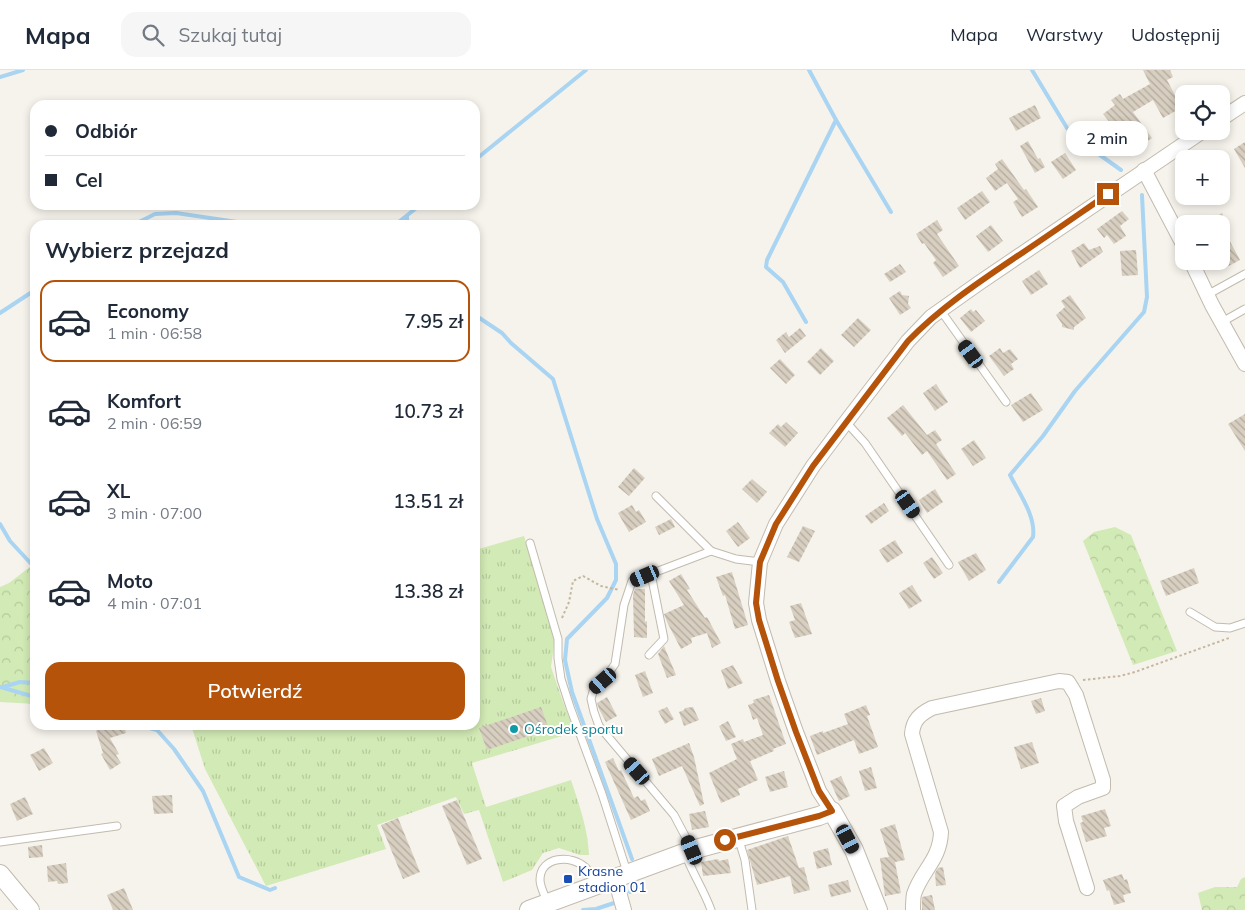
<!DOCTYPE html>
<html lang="pl">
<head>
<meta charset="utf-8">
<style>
	:root { --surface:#fff; --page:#f6f6f7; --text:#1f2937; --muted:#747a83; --line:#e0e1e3; --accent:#b45309 }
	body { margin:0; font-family:Mulish,sans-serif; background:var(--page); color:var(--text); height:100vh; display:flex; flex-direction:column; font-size:19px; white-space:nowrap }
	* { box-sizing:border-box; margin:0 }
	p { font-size:16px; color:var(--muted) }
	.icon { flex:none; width:28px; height:28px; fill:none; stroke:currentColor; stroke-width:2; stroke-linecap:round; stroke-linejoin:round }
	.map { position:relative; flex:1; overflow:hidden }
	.details { position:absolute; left:30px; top:150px; width:450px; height:510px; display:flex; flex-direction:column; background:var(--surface); border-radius:15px; box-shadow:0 2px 8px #0003 }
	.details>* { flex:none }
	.guide { position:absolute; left:30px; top:30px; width:450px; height:110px; border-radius:15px; box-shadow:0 2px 8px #0003; display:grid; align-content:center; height:110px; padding:0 15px; background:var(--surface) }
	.fabs { position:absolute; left:1175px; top:15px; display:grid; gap:10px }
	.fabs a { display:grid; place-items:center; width:55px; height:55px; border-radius:10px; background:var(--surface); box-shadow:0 2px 8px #0003; font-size:25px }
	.end { position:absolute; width:22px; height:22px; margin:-11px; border:6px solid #b45309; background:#fff; box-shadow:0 0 0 2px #fff }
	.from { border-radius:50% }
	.bubble { position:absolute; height:35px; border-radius:15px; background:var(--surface); box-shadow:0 2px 8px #0003; font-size:16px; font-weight:600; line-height:35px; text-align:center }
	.car { position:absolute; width:15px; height:30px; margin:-15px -8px; border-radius:6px; box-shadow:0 0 4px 1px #0007; background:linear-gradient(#222 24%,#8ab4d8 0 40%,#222 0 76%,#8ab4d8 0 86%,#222 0) }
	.guide b { display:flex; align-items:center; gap:18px; height:48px; font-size:19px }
	.guide b+b { border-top:1px solid var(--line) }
	.guide i { width:12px; height:12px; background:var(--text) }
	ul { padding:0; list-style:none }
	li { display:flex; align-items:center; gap:15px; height:82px; margin:0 10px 8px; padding:0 5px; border:2px solid transparent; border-radius:15px }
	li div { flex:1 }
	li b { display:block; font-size:19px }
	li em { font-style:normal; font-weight:600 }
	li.selected { border-color:var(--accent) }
	li>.icon { width:45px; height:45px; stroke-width:1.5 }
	h2 { padding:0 15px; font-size:22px; line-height:60px }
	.cta { display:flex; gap:10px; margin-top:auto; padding:10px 15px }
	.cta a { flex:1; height:58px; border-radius:15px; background:var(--accent); color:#fff; font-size:20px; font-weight:600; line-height:58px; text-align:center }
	header { display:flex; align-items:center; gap:30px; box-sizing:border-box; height:70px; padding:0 25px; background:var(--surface); border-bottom:1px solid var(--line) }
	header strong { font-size:24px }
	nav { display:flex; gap:28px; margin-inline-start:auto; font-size:18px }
	.search { width:350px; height:45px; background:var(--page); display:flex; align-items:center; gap:12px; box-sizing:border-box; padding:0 18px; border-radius:15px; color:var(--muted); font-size:19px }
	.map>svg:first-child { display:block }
</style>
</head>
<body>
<header>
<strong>Mapa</strong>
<div class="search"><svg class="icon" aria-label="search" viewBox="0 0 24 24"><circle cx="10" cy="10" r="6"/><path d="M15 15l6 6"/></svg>Szukaj tutaj</div>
<nav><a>Mapa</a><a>Warstwy</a><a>Udostępnij</a></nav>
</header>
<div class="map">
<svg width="1245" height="840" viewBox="0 0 1245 840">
	<defs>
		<pattern id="forest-crowns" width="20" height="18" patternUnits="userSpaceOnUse" patternTransform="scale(1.25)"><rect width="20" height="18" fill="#d2eab5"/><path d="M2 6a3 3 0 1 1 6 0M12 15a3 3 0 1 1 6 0" fill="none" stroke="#b6ca9c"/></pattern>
		<pattern id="park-tufts" width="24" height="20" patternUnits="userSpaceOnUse" patternTransform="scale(1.25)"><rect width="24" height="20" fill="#d2eab5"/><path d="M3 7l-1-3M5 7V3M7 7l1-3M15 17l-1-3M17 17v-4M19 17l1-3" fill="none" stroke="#b6ca9c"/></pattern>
		<pattern id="building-back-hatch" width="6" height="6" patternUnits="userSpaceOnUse" patternTransform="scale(1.25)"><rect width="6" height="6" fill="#d8cfc1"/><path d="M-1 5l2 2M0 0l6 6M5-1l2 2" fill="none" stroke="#b1aa9e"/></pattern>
	</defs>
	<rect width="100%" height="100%" fill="#f6f3ec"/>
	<g fill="url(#forest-crowns)">
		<polygon points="1115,457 1131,465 1177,581 1133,595 1083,471 1094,462"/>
		<polygon points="35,493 35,634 0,632 0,517 9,513"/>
		<polygon points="1245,807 1245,840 1202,840 1198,823 1215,817 1237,817 1241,809"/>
	</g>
	<path fill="url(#park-tufts)" d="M524,466L555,568L551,597L563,632L575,662L472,693L486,737L571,710C579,734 588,759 589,785H580L559,778L543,783L532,800L503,812L479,740L464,744L456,727L377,755L386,779L266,816L205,699L191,655H475V480Z"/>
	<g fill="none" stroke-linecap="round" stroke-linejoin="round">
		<g stroke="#a9d4f2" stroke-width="4">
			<polyline points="1032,0 1067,58 1076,68 1121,100"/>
			<polyline points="0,7 23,0"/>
			<polyline points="836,50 891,142"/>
			<polyline points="475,90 586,0"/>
			<polyline points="407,146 407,155"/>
			<polyline points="133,155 155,144 176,143 257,155"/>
			<polyline points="395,155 420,135"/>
			<polyline points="0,243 35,220"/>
			<polyline points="475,245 502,263 511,273 553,309 597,449 616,494 616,510 607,528 567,569 565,590 572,622 632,789"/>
			<polyline points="806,252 783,212 766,197 767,190 836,50 809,0"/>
			<polyline points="0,454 10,471 35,498"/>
			<path d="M999,512L1033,467C1036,446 1019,423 1010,405L1043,366L1075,321L1144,242L1147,227L1142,125"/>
			<polyline points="0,617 35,627"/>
			<polyline points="3,617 20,612 35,613"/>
			<polyline points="138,655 157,660 174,679 203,721 239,807 270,820 275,818"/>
			<polyline points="630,822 634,811"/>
			<polyline points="583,840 596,839 614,833"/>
		</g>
	</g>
	<g fill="url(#building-back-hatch)">
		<polygon points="1143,0 1170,0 1173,7 1167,10 1178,31 1176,32 1179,39 1163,48 1153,30 1133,42 1152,68 1136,79 1116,51 1111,54 1103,44 1115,35 1111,30 1120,24 1123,29 1150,14"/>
		<polygon points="1035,35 1041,48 1016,61 1009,48"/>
		<polygon points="1028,71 1038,89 1040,88 1045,97 1035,103 1020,76"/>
		<polygon points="1245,72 1245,98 1234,79"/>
		<polygon points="1065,83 1076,100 1063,109 1051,92"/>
		<polygon points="1002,89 1024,120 1026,119 1038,137 1022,147 1013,132 1018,129 1007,113 995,121 986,108 998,99 995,94"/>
		<polygon points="982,121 990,132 965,150 957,138"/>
		<polygon points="1122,141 1129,149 1120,156 1126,166 1114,174 1107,165 1104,168 1097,159"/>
		<polygon points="1222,143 1227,154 1202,154"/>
		<polygon points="937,150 943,160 937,164 959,196 943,207 933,193 936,190 924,173 922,174 916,164"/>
		<polygon points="991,155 1003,171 988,182 976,166"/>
		<polygon points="1221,155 1240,190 1225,198 1221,191"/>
		<polygon points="1084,173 1089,180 1100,176 1103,182 1080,198 1071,181"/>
		<polygon points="1136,180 1138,205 1122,206 1120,181"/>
		<polygon points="900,194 906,202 890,212 884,204"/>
		<polygon points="1039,200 1048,214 1031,225 1022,211"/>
		<polygon points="900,221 902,225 909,226 908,234 911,238 900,245 889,228"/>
		<polygon points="1070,225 1086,248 1074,257 1074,260 1062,257 1062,254 1056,245 1065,237 1061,231"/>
		<polygon points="971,239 973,242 976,240 985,251 971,262 960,248"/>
		<polygon points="858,248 871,260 854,277 841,265"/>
		<polygon points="800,258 806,266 785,283 776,270 786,262 789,267"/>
		<polygon points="821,278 834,291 820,305 807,292"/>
		<polygon points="1000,278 1003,283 1010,279 1018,289 1011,294 1014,299 1004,306 989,286"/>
		<polygon points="780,289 795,305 786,314 770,298"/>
		<polygon points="936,314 948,332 935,341 923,323"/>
		<polygon points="1031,323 1043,340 1023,352 1011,335"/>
		<polygon points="903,335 927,365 935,360 942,370 936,374 956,404 947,410 927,381 922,385 905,363 902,366 887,348"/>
		<polygon points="1245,344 1245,381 1228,354"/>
		<polygon points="786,352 798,363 785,377 769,363 778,354 781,357"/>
		<polygon points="974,370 986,388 973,396 961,379"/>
		<polygon points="634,398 645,408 629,426 618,417"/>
		<polygon points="752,409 767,422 757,433 742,419"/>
		<polygon points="935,419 943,432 927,443 919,430"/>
		<polygon points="884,433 889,441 871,454 865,446"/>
		<polygon points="632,435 636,442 639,440 646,452 629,462 618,443"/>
		<polygon points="671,449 675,457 659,465 655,457"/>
		<polygon points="738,452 750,468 738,477 726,461"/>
		<polygon points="803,456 815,461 799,492 787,487"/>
		<polygon points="895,470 903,483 887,493 879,480"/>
		<polygon points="976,483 986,500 969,511 958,492"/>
		<polygon points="932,487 943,503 934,509 923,493"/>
		<polygon points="1194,498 1199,513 1166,526 1160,511"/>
		<polygon points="732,502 748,555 735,559 725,525 723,526 716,507"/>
		<polygon points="681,504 690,519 687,520 705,548 707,547 721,573 712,578 707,563 691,568 692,573 681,579 668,554 664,544 684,535 669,511"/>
		<polygon points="912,515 922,531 909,539 899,523"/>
		<polygon points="635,519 645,519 645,552 647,551 647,568 634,567 633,524"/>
		<polygon points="801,533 812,564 795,568 789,552 795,550 790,536"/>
		<polygon points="664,576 676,605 667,608 658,584"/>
		<polygon points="733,595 743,613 728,619 721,600"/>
		<polygon points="645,601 653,623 643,627 635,605"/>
		<polygon points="769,625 786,674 773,679 774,681 750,691 758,710 738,719 740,725 721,733 709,703 737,689 731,674 743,669 744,672 763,665 757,648 753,650 748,635 754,633 753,630"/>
		<polygon points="607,627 617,646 606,652 599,639 597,633"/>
		<polygon points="1041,628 1045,641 1036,644 1031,631"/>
		<polygon points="866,635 870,645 867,646 878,677 859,684 854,670 817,685 810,666 823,661 823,663 848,654 844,644"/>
		<polygon points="541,637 549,659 487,680 479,658"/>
		<polygon points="667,637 674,649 665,654 658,641"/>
		<polygon points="693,637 699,650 684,656 679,642 684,640 685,638"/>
		<polygon points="728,651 736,667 726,671 719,656"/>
		<polygon points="109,655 124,655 126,663 110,668 119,684 116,685 121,693 110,700 101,684 103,683 96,661"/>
		<polygon points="1032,672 1039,693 1021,699 1014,677"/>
		<polygon points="689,673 694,687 704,734 700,736 682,696 659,706 652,689"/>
		<polygon points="44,678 53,693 39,701 30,685"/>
		<polygon points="613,688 619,701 621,700 634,728 638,726 641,731 645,729 650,741 631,750 605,692"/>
		<polygon points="871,697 877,718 865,721 859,701"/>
		<polygon points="784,701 788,717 770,722 765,707"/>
		<polygon points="841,706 850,726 839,731 830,711"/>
		<polygon points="172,725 173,743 154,744 152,726"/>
		<polygon points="25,727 33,744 17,751 10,734"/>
		<polygon points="457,730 482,789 467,795 442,736"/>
		<polygon points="1105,739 1111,756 1104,758 1107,766 1086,772 1080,753 1083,752 1081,746"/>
		<polygon points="705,741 709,757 692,760 689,744"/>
		<polygon points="398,748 420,802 403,809 381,755"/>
		<polygon points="895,754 905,790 895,792 901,823 885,826 880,788 889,787 880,759"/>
		<polygon points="788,766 799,798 804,797 810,820 794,824 790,806 757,815 747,780"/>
		<polygon points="42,775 43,787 29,788 28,777"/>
		<polygon points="828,778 832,795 817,799 813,782"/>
		<polygon points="718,789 719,791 728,789 731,803 703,806 701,792"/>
		<polygon points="66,793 68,813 58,814 57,811 48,812 47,796"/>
		<polygon points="943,797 946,815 936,816 935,803 938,798"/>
		<polygon points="1122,804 1124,810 1127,809 1131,823 1123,825 1125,832 1114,835 1109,820 1107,821 1103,810"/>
		<polygon points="848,810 851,822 831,827 828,815"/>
		<polygon points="124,818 133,840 113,840 107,825"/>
		<polygon points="932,825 935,840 922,840 922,827"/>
	</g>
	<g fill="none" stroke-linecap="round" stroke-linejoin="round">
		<defs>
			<g id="service">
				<polyline points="1207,225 1245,204"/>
				<polyline points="941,241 1006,332"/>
				<polyline points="1222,252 1245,239"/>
				<polyline points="846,352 865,373 949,495"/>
				<polyline points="656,426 711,481"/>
				<polyline points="530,473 558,569 558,588 561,609 570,637 602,724 627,802"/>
				<polyline points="1190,542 1215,557 1230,558 1245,553"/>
				<polyline points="649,585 664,569 651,504"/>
				<polyline points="738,767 745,790 752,840"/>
				<polyline points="0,772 117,756"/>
				<polyline points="692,779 674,745 599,656 594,642 591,629 594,618 603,611 615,594 624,535 632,511 711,481 736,489 760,492"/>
				<path d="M685,783C692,803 704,820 711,840"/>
				<path d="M548,833C545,826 540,817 540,810C540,786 572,784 586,798C590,802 593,810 596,815"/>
			</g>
			<g id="minor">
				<polyline points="1221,49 1245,33"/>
				<polyline points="1144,100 1184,176"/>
				<polyline points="1191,191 1212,235 1245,294"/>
				<polyline points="832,741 819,721 796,662 778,611 759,550 756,533 760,492 776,454 813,396 846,352 908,271 931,247 979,213 1203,61"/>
				<polyline points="615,808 624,840"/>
				<path d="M913,840C913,835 913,829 914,824C922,800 940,790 941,762L912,664C913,650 920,644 932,638L1059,611L1068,612L1076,625L1103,710V718L1078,727L1064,736L1066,751L1087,818"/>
			</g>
			<g id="tertiary">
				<polyline points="0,804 30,840"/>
				<polyline points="529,840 692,780 819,746 832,741 854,780 878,840"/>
			</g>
		</defs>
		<use href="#service" stroke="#c2bbae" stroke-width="9"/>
		<use href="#minor" stroke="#c2bbae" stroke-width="16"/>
		<use href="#tertiary" stroke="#c2bbae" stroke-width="20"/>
		<g stroke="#c4b79f" stroke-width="2" stroke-dasharray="2.5 2.5" stroke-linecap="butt">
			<polyline points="562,548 569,532 573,511 583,506 601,516 620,520"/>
			<polyline points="1083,610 1120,606 1135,602 1229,568"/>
		</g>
		<use href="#service" stroke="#fff" stroke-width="7"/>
		<use href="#minor" stroke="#fff" stroke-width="14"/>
		<use href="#tertiary" stroke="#fff" stroke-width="18"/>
	</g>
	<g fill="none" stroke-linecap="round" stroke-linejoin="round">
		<path stroke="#b45309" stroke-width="6" d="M725,770L819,746L832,741L819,721L796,662L778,611L759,550L756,533L760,492L776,454L813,396L908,271C939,239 976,214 1013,189C1045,168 1076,146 1108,124"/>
	</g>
	<circle fill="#0f9aa8" stroke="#fff" stroke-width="2" cx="514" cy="659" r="5"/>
	<rect fill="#1a4fb4" stroke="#fff" stroke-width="2" x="563" y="804" width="10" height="10" rx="2.5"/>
	<g text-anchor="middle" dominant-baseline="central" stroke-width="4" stroke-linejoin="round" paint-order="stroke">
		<g font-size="14" fill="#0d838f" stroke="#fff" text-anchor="start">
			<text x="524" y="659">Ośrodek sportu</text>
		</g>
		<g font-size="14" fill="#164399" stroke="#fff" text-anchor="start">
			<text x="578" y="801">Krasne<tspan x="578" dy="16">stadion 01</tspan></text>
		</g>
	</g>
</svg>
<div class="fabs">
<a><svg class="icon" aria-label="locate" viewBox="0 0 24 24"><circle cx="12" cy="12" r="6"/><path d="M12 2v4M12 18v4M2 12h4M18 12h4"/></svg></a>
<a>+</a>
<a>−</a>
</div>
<i class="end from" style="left:725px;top:770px"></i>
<i class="end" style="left:1108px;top:124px"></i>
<div class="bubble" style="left:1066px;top:51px;width:82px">2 min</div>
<i class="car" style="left:971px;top:284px;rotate:324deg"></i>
<i class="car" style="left:908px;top:434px;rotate:145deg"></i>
<i class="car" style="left:645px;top:506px;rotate:247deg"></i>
<i class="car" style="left:603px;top:611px;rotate:229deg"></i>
<i class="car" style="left:637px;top:701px;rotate:319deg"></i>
<i class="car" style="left:848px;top:769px;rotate:152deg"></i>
<i class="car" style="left:692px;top:780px;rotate:337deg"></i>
<div class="guide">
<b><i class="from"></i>Odbiór</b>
<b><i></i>Cel</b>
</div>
<section class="details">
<h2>Wybierz przejazd</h2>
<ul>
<li class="selected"><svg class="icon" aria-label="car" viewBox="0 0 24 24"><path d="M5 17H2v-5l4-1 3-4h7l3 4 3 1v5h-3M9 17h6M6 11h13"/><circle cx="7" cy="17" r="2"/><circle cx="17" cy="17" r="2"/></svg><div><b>Economy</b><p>1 min · 06:58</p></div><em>7.95 zł</em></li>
<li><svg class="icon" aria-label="car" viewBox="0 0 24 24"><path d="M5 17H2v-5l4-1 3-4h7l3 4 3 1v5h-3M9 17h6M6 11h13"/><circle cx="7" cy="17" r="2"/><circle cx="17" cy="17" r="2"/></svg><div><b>Komfort</b><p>2 min · 06:59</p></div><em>10.73 zł</em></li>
<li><svg class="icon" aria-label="car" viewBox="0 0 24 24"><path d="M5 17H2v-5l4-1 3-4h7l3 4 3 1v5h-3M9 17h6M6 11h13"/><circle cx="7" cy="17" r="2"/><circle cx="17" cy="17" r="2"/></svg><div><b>XL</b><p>3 min · 07:00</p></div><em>13.51 zł</em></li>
<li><svg class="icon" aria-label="car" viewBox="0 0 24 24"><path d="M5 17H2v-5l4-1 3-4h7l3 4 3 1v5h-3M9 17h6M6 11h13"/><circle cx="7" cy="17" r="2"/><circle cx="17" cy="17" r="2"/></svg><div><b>Moto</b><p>4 min · 07:01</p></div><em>13.38 zł</em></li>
</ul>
<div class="cta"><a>Potwierdź</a></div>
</section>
</div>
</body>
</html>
